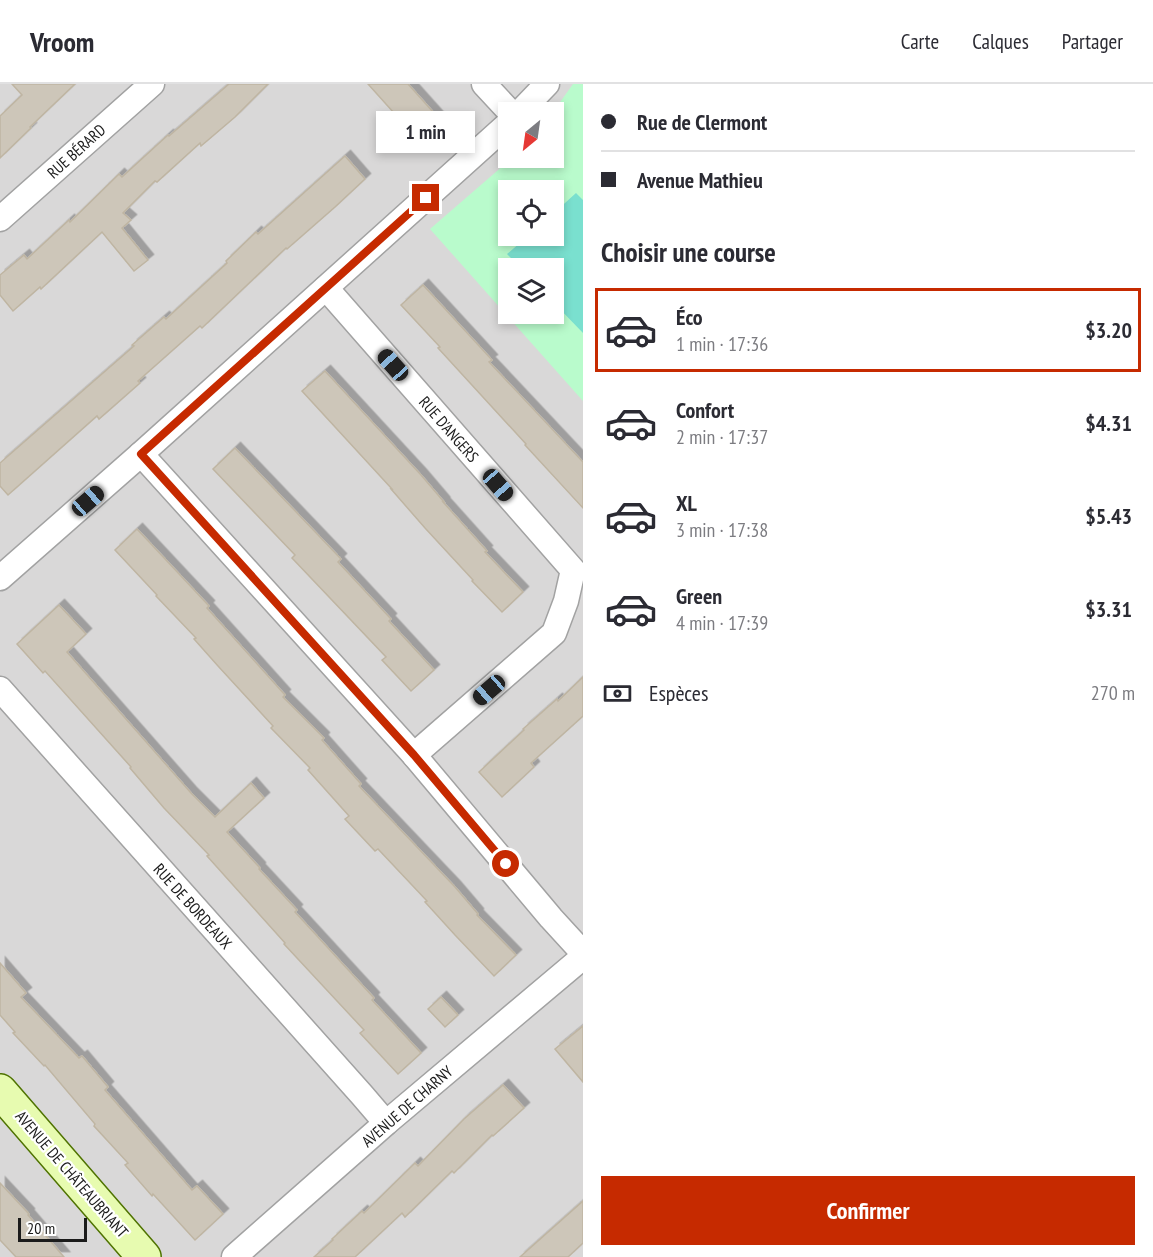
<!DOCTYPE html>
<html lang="fr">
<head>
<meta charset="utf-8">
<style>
	:root { --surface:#fff; --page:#f2f2f3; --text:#2b2b33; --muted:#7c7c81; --line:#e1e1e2; --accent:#c62a00 }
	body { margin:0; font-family:"PT Sans Narrow",sans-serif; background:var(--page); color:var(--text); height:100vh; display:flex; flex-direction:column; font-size:22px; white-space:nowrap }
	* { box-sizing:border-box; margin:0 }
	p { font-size:20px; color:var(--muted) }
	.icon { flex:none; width:33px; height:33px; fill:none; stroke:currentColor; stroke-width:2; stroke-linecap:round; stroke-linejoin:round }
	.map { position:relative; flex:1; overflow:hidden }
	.drawer { display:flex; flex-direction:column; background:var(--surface); width:570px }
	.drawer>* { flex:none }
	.hud { display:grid; align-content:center; height:132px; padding:0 18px; background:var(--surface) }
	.needle { width:39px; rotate:209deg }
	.buttons { position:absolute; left:498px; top:18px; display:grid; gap:12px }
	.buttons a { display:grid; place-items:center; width:66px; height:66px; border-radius:0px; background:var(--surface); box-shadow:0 3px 9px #0003; font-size:30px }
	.scale { position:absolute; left:18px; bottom:15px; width:69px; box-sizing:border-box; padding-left:6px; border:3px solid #1b1b1b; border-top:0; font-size:16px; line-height:21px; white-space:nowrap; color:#1b1b1b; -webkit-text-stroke:4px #fff; paint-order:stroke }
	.end { position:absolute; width:27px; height:27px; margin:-14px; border:8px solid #c62a00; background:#fff; box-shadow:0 0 0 3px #fff }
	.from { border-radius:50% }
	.bubble { position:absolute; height:42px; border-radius:0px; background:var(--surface); box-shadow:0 3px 9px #0003; font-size:20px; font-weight:700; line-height:42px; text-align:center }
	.car { position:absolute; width:18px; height:36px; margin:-18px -9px; border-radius:8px; box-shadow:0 0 4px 2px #0007; background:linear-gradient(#222 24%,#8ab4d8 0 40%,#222 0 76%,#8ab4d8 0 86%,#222 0) }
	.hud b { display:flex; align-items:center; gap:21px; height:57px; font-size:22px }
	.hud b+b { border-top:2px solid var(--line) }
	.hud i { width:15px; height:15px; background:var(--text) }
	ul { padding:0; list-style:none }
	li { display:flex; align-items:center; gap:18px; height:84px; margin:0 12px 9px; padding:0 6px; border:3px solid transparent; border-radius:0px }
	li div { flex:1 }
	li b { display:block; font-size:22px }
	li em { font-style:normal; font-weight:700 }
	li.selected { border-color:var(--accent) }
	li>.icon { width:54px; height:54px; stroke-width:1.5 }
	h2 { padding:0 18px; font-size:27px; line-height:72px }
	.pay { display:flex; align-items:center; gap:15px; height:66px; padding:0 18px; font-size:22px }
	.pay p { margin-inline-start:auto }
	.cta { display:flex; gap:12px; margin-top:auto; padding:12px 18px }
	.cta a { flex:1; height:69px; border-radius:0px; background:var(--accent); color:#fff; font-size:24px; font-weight:700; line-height:69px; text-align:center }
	header { display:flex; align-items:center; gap:36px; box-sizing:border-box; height:84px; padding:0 30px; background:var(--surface); border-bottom:2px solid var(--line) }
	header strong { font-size:28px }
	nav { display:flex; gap:33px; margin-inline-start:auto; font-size:21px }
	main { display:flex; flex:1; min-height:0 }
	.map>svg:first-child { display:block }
</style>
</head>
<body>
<header>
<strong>Vroom</strong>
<nav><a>Carte</a><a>Calques</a><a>Partager</a></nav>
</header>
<main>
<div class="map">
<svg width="583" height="1173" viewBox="0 0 583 1173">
	<defs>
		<filter id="shadow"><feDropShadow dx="5.5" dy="-5.5" stdDeviation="0" flood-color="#0004"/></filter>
	</defs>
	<rect width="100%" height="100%" fill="#edece0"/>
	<path fill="#d9d8d8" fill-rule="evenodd" d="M0,0H583V1173H0ZM508,28H554V74H508ZM508,106H554V152H508ZM508,184H554V230H508Z"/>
	<path fill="#b9fbcc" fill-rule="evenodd" d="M573,0H583V317L430,145L512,74H554L553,28ZM508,106H554V152H508ZM508,184H554V230H508Z"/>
	<polygon fill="#7ae0cf" points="576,109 583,116 583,249 554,219 554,184 521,184 507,170 528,152 554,152 554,129"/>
	<g fill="#cdc6b9" stroke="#bfb5a2" stroke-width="1.5" filter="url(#shadow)">
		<polygon points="12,0 75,0 30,43 31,44 0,74 0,32 22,11"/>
		<polygon points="229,0 268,0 235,33 201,62 200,59 157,98 155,97 123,129 131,136 122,144 148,176 134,187 102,148 41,205 40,203 13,227 0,211 0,191 24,171 27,175 69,136 70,138 119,90 122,93 168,51 169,52"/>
		<polygon points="368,0 408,0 442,38 420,58"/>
		<polygon points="345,72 365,95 335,123 287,165 286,164 202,244 200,242 138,297 140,299 99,335 97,332 8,411 0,402 0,379 134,262 132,261 164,233 166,235 227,179 226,177 256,148 258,150"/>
		<polygon points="423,201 492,276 489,278 583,378 583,424 525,361 526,360 438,264 440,263 401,221"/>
		<polygon points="325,287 421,391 444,418 443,418 487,467 485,468 523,508 502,528 472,497 473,496 425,444 391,405 392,405 302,307"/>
		<polygon points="235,364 341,475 338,478 391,535 389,537 434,586 411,607 382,576 386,573 292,474 295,471 213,385"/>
		<polygon points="137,445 209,522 207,524 285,611 283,613 324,654 322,656 361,700 359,702 455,803 478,830 477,831 516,871 494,892 455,851 425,818 427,817 378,765 375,767 345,735 349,732 308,686 310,684 271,644 273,642 218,582 194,555 196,554 156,512 157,511 115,466"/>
		<polygon points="59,521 86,550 67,568 191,709 215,733 251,699 264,714 227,748 260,784 259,785 297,826 295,828 374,914 372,916 421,969 398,990 360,949 364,946 284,860 285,859 207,772 209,771 164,724 130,684 131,683 45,587 43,589 17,560"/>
		<polygon points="583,593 583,632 531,679 534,683 502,713 479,688 524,646 523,645 557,615 558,617"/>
		<polygon points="0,879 26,909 21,913 79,974 82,972 108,1003 105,1006 192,1106 197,1102 223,1130 195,1156 153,1110 152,1112 125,1081 128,1079 94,1042 95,1040 45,981 44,982 13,949 15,948 0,931"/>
		<polygon points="441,913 458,931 445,943 428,925"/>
		<polygon points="583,942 583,998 555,965"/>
		<polygon points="503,1001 524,1024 493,1052 492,1051 454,1089 452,1087 405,1133 402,1129 355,1173 314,1173 333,1156 332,1155 362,1127 364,1129 415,1079 418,1082 464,1035"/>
		<polygon points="0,1099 29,1130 28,1131 64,1173 16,1173 0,1156"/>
		<polygon points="583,1117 583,1159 568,1173 520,1173"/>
	</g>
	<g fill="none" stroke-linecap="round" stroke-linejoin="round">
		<defs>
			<g id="street">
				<polyline points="484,0 510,28"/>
				<polyline points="520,28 547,0"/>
				<polyline points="0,135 152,0"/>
				<polyline points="326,204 573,486 566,517 554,549 414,671"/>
				<polyline points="141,370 414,671 551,834 583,869"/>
				<polyline points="0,494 141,370 508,40"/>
				<polyline points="0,605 362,1011 386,1039"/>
				<polyline points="234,1173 386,1039 583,873"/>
			</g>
			<polyline id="secondary" points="0,1007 144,1173"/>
		</defs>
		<use href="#street" stroke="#a2a2a2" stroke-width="27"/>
		<use href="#secondary" stroke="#4f7301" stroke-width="36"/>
		<use href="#street" stroke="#fff" stroke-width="24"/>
		<use href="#secondary" stroke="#e7fbb0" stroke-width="33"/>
	</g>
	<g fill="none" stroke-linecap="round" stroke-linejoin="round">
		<polyline stroke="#c62a00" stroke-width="8" points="426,114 141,370 414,671 506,780"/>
	</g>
	<g text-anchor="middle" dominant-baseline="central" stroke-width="4.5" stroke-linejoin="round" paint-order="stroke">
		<g font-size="16" fill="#1b1b1b" stroke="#fff">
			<text transform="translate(76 67) rotate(-42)">RUE BÉRARD</text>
			<text transform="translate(449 345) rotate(49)">RUE D'ANGERS</text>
			<text transform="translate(193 822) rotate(48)">RUE DE BORDEAUX</text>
			<text transform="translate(407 1022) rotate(-41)">AVENUE DE CHARNY</text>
			<text transform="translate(72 1090) rotate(49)">AVENUE DE CHÂTEAUBRIANT</text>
		</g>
	</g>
</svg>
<div class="buttons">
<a><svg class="needle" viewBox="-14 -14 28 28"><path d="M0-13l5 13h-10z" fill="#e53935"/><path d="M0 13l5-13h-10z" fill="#7c7c81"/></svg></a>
<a><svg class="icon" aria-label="locate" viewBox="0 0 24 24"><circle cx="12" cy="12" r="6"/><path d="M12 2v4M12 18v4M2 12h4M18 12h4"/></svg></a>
<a><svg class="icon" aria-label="layers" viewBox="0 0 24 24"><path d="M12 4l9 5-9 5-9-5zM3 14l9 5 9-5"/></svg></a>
</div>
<div class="scale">20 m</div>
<i class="end from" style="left:506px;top:780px"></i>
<i class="end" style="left:426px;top:114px"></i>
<div class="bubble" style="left:376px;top:27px;width:99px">1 min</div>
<i class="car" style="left:393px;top:281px;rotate:318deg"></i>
<i class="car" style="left:498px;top:401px;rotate:139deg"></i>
<i class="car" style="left:88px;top:417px;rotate:49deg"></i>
<i class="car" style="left:489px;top:606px;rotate:229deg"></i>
</div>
<section class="drawer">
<div class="hud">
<b><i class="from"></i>Rue de Clermont</b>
<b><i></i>Avenue Mathieu</b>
</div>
<h2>Choisir une course</h2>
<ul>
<li class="selected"><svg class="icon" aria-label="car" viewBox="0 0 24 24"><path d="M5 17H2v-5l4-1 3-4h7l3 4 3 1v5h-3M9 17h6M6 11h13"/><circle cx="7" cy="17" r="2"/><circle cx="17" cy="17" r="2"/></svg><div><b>Éco</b><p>1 min · 17:36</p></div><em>$3.20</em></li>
<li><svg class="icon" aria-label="car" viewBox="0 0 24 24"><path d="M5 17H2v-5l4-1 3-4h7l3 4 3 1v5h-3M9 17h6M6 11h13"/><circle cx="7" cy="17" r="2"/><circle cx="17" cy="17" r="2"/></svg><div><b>Confort</b><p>2 min · 17:37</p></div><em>$4.31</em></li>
<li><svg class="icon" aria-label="car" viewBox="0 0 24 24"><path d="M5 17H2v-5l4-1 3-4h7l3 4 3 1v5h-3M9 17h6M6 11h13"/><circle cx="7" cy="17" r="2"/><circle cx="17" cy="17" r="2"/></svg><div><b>XL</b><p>3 min · 17:38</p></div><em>$5.43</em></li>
<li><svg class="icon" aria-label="car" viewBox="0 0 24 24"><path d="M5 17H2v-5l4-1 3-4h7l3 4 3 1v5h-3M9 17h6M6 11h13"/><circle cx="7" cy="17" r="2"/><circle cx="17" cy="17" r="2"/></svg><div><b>Green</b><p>4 min · 17:39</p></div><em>$3.31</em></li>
</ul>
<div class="pay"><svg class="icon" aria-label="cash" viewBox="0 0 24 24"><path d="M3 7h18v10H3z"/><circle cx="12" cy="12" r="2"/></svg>Espèces<p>270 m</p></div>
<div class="cta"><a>Confirmer</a></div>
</section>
</main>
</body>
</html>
